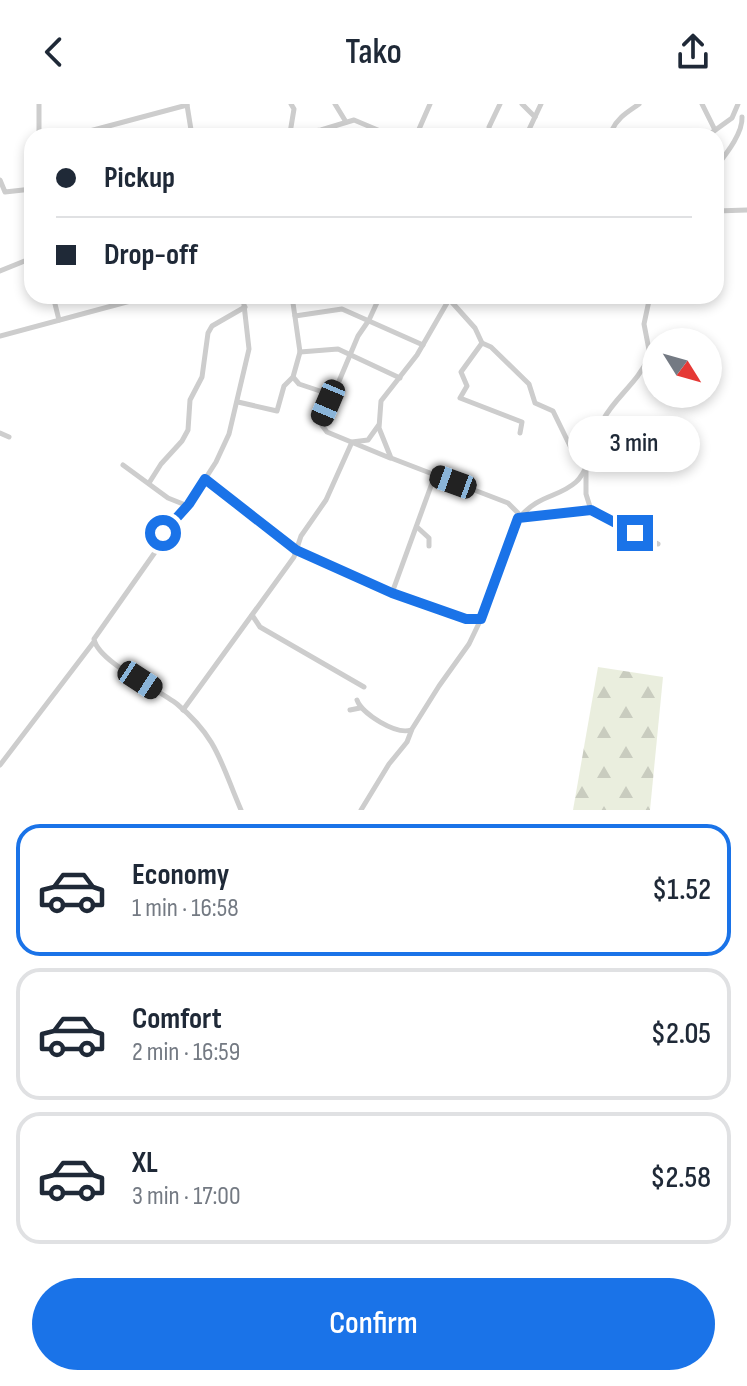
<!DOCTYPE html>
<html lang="en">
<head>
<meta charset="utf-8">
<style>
	:root { --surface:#fff; --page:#f6f6f7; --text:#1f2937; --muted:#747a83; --line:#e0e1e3; --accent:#1a73e8 }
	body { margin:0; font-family:"Sofia Sans Condensed",sans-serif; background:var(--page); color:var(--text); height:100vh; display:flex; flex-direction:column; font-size:30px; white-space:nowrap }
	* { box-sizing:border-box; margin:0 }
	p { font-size:26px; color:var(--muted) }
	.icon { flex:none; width:44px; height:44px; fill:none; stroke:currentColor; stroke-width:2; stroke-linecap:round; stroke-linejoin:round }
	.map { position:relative; height:706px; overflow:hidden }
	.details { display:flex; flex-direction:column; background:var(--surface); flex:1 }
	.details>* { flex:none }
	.hud { position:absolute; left:24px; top:24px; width:700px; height:176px; border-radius:24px; box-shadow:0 4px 12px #0003; display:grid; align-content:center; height:176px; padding:0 32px; background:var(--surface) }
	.needle { width:52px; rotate:127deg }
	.buttons { position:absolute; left:642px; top:224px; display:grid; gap:16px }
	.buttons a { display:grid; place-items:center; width:80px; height:80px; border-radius:50%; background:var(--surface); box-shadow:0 4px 12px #0003; font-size:40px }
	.end { position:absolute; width:36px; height:36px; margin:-18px; border:10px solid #1a73e8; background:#fff; box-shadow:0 0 0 4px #fff }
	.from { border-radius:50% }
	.bubble { position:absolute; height:56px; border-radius:28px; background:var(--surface); box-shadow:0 4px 12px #0003; font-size:26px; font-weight:600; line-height:56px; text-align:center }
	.car { position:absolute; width:24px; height:48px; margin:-24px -12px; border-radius:10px; box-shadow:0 0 6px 2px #0007; background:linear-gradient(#222 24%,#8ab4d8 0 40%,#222 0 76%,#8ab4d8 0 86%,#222 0) }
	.hud b { display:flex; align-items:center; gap:28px; height:76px; font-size:30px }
	.hud b+b { border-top:2px solid var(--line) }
	.hud i { width:20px; height:20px; background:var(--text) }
	ul { padding:14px 0 0; list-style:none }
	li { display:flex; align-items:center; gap:24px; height:132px; margin:0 16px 12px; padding:0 16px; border:4px solid var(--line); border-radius:24px }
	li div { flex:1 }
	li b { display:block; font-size:30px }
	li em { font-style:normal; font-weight:600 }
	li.active { border-color:var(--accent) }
	li>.icon { width:72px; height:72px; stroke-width:1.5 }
	.action { display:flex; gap:16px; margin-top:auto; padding:16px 32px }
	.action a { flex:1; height:92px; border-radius:48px; background:var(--accent); color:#fff; font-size:32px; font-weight:600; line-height:92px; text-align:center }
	header { display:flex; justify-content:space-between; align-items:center; height:104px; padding:0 32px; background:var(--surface); font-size:36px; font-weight:600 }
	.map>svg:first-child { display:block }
</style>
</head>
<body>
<header><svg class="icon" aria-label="back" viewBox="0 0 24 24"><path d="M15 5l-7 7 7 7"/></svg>Tako<svg class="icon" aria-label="share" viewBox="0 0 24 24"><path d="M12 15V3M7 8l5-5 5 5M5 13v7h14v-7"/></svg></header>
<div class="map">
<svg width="747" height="706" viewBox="0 0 747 706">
	<defs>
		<pattern id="forest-firs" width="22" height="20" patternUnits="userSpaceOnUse" patternTransform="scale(2)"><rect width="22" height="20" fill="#eaeede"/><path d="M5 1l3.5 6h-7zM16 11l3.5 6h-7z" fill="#c9ccbf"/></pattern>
	</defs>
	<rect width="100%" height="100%" fill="#fff"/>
	<polygon fill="url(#forest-firs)" points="598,563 663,573 650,706 573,706"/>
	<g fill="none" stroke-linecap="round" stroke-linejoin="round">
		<g stroke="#cdcdcd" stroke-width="5">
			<polyline points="39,0 39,32"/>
			<polyline points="335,0 346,18"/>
			<polyline points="522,0 535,13"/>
			<polyline points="702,0 715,26"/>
			<polyline points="187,1 192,32"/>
			<polyline points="290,29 294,5 291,0"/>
			<polyline points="71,32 187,1"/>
			<polyline points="275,32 321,26 354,16 392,32"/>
			<polyline points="416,32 430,0"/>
			<polyline points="495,32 490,30 489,23 500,0"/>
			<polyline points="526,32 541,0"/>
			<path d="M615,32L612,26C618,13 628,8 639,0"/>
			<polyline points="707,32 732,14 738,0"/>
			<path d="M716,63C726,50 743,29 742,13"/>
			<polyline points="0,76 5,88 32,85"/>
			<polyline points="32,86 30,95 32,108"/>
			<polyline points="716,107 747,106"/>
			<polyline points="0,167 32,154"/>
			<polyline points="53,192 59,216"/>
			<polyline points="380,192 369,216 358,232 321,320 327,328 390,354"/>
			<polyline points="449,195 475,224 482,239 461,268 467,282 460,294 522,318 520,329"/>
			<polyline points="295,212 342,205 423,241"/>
			<polyline points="0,232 149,192"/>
			<polyline points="482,239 491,243 529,280 535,299 553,307 572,346 586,361 586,390 591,406"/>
			<polyline points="300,248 338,245 400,274"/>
			<polyline points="293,273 299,280 332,291"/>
			<polyline points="238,298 277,307 284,282 293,273 300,248 292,192"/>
			<polyline points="0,329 9,333"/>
			<polyline points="123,361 168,394 188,402"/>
			<polyline points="435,371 392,489 466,515 481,515"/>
			<polyline points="205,375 296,446 392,489"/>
			<polyline points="149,379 161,360 182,337 188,326 190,296 202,273 208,229 212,222 245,203"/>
			<path d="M519,414C539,390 558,394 576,378C590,365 595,333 603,316C615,293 638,279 650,251L644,220L650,192"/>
			<polyline points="519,414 591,406 658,440"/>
			<polyline points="417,423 429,434 429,442"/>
			<polyline points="252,511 260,523 364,583"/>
			<path d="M357,596C362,610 396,631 411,626"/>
			<polyline points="183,606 294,453 301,432 326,396 352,338 368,336 378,322"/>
			<polyline points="350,606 360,604"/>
			<polyline points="0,661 93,539"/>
			<path d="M241,706C221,660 218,634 177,600C158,585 98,558 94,535L158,444L169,420L189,400L216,358L229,330L249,245L243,192"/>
			<polyline points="361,706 389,660 407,638 412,625 439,582 469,540 481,515 518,414 518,409 508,399 391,354 379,324 381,297 417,251 451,192"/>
		</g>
	</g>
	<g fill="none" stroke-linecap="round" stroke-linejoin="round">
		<polyline stroke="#1a73e8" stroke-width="10" points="163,429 189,400 205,375 296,446 392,489 466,515 481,515 518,414 591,406 635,429"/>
	</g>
</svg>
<div class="buttons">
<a><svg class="needle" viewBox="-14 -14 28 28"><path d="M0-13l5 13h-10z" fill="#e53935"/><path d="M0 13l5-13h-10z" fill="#747a83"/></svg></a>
</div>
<i class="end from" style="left:163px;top:429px"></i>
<i class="end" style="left:635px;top:429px"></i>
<div class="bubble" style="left:568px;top:312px;width:132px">3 min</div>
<i class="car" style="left:328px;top:299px;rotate:203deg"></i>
<i class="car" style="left:453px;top:378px;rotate:290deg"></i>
<i class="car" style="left:140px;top:576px;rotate:123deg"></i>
<div class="hud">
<b><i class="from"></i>Pickup</b>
<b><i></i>Drop-off</b>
</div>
</div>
<section class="details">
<ul>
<li class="active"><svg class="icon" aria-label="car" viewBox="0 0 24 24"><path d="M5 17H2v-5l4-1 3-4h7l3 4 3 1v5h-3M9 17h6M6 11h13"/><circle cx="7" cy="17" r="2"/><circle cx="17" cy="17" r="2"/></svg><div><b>Economy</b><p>1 min · 16:58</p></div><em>$1.52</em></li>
<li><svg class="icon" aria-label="car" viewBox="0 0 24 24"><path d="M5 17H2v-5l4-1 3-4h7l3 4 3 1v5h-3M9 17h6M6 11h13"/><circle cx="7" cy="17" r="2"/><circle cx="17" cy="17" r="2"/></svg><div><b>Comfort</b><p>2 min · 16:59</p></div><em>$2.05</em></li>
<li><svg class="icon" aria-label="car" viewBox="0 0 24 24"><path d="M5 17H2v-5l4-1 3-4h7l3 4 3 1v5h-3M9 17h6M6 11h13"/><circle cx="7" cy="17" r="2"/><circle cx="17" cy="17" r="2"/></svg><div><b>XL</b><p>3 min · 17:00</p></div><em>$2.58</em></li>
</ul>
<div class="action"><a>Confirm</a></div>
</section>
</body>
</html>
